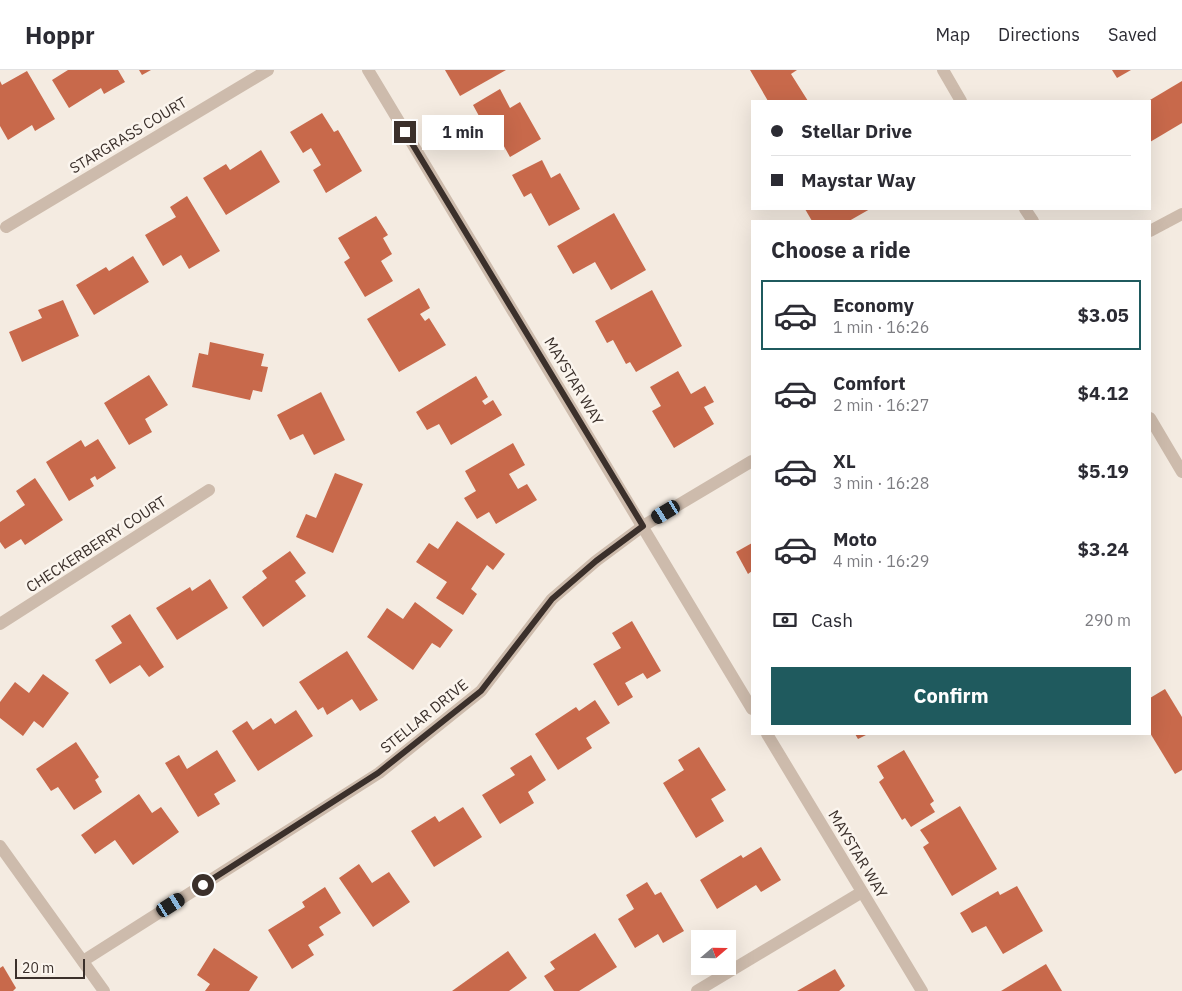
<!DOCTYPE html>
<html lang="en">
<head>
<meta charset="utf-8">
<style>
	:root { --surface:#fff; --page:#f2f2f3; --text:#2b2b33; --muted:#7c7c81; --line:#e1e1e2; --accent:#1f5a5e }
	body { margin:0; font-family:"IBM Plex Sans",sans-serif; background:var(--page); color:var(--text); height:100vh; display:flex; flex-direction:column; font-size:19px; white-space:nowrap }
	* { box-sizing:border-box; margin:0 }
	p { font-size:16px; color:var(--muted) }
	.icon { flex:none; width:28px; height:28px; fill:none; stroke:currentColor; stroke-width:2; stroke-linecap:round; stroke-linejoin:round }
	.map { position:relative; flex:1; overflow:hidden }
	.drawer { position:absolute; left:751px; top:150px; width:400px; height:515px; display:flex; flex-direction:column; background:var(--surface); border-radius:0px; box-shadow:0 5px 20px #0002 }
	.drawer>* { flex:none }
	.banner { position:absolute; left:751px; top:30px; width:400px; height:110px; border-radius:0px; box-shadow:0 5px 20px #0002; display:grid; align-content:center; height:110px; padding:0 20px; background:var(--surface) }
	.needle { width:32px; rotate:70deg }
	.controls { position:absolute; left:691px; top:860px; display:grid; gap:10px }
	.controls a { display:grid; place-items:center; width:45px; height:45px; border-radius:0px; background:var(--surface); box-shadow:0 5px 20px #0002; font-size:25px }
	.scale { position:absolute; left:15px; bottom:12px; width:70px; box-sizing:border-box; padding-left:5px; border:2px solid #3b302b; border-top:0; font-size:14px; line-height:18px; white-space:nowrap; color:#3b302b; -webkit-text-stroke:4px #fbf5ee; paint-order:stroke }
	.end { position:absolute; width:22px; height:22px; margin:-11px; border:6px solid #3b302b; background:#fff; box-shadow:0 0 0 2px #fff }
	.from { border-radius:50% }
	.bubble { position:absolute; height:35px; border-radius:0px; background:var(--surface); box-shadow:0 5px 20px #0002; font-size:16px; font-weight:700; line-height:35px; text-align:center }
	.car { position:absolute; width:15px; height:30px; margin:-15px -8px; border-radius:6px; box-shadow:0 0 4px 1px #0007; background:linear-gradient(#222 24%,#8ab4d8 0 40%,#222 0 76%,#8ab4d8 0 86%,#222 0) }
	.banner b { display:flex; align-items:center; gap:18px; height:48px; font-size:19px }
	.banner b+b { border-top:1px solid var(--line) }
	.banner i { width:12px; height:12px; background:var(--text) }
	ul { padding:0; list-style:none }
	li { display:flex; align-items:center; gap:15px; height:70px; margin:0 10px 8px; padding:0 10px; border:2px solid transparent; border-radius:0px }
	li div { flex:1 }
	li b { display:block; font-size:19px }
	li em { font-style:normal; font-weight:700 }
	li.selected { border-color:var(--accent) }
	li>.icon { width:45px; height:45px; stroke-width:1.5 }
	h2 { padding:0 20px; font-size:22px; line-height:60px }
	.pay { display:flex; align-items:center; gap:12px; height:55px; padding:0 20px; font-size:19px }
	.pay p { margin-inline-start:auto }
	.button { display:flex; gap:10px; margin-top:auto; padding:10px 20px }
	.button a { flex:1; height:58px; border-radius:0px; background:var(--accent); color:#fff; font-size:20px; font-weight:700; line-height:58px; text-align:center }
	header { display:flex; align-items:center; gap:30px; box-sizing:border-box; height:70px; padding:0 25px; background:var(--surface); border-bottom:1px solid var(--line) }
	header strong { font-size:24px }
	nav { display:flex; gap:28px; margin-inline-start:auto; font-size:18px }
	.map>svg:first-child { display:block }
</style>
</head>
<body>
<header>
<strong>Hoppr</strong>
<nav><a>Map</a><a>Directions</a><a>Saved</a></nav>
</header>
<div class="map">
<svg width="1182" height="921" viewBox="0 0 1182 921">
	<rect width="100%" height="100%" fill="#f4ebe1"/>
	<g fill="#c8694b">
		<polygon points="68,0 118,0 125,12 104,24 101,18 69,38 52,10"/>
		<polygon points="139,0 151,0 142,5"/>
		<polygon points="445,0 506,0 460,26"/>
		<polygon points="750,0 797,0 791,4 808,31 768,31"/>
		<polygon points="1112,0 1131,0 1117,8"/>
		<polygon points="27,1 55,49 35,61 32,55 8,70 0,56 0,11 2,15"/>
		<polygon points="1182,11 1182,53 1150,72 1150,30"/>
		<polygon points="500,19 510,38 520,32 541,69 510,87 491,53 485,57 473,35"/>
		<polygon points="322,43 334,62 338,60 362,101 326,123 313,100 321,95 311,78 303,83 290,62"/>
		<polygon points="261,80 280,112 226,145 203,108 226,94 230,100"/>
		<polygon points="542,90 551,108 560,103 580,139 549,156 531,123 524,127 512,105"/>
		<polygon points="187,126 220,181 189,199 181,185 163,196 145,165 176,147 170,137"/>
		<polygon points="805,139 870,139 849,151 812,151"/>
		<polygon points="614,143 646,200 611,220 595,192 573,204 557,176"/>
		<polygon points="376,146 388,165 383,168 392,184 381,191 393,211 365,227 344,192 350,188 338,168"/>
		<polygon points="133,186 149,212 94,245 76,215 106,197 109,201"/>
		<polygon points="419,218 430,238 420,244 425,251 429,248 446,275 399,302 367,249"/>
		<polygon points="652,220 682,276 636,302 630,292 626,294 613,270 607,273 595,251"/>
		<polygon points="63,230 79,266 22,292 9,262 42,248 38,240"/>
		<polygon points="210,272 264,284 261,296 268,297 262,322 253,320 250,330 192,317 199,283 208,285"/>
		<polygon points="678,301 691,324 705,316 714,332 704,337 714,354 674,378 652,341 661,336 650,317"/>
		<polygon points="149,305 168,335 145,349 152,362 129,375 104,333"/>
		<polygon points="476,306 488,327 482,331 485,335 493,330 502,345 451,375 439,354 427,360 416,342"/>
		<polygon points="321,322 345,370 314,385 303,364 290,370 277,345"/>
		<polygon points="98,369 116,398 97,410 95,406 90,409 94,416 69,431 46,392 81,370 85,377"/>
		<polygon points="513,373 525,395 509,404 518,419 527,414 537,430 496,454 489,442 477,449 464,428 476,421 465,401"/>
		<polygon points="335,403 363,414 333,483 296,467 306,444 316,448"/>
		<polygon points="35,408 63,450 25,475 21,469 5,479 0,472 0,452 25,435 16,421"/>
		<polygon points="457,451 505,484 493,500 487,495 471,519 477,524 463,545 436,528 447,512 416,492 429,473 438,479"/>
		<polygon points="752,473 752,501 748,504 736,482"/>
		<polygon points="290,481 306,503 295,511 306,526 263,557 242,527 267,508 262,501"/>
		<polygon points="210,509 228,538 177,570 156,538 190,517 192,521"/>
		<polygon points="415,532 453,560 440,578 432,573 413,600 367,567 387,538 403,549"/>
		<polygon points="130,544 164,597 149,607 140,595 110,614 95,590 122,573 111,556"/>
		<polygon points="632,551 661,601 647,609 643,603 625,613 633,627 618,636 593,594 621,578 612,563"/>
		<polygon points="347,581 378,630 360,641 352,629 327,645 323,637 318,640 299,612"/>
		<polygon points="43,604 69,623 43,658 34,651 23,666 0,648 0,632 15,612 29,623"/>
		<polygon points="1165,619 1182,647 1182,700 1175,704 1150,663 1150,628"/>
		<polygon points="595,630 610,653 586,668 592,678 558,700 535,664 576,637 579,641"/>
		<polygon points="296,640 313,666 258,701 232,661 247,651 253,660 271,648 275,654"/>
		<polygon points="855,664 868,664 858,669"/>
		<polygon points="76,672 99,707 95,710 102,722 74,740 58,717 51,721 36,699"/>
		<polygon points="699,677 726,720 711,729 724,751 696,768 663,713 684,700 678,690"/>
		<polygon points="217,680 236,711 214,724 220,734 198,747 165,693 179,685 187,699"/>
		<polygon points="904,680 934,731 930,734 935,742 911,757 905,748 902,750 879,712 884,708 877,696"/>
		<polygon points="531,685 546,710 528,722 534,733 500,754 482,725 515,705 510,698"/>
		<polygon points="139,724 152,743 161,737 179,762 133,795 115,770 95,784 81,765"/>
		<polygon points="960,736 997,799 952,826 923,777 929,773 920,760"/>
		<polygon points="463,737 482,767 434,797 411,761 435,746 439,752"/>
		<polygon points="761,777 781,810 761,822 756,815 717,839 700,810 741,785 743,788"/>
		<polygon points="359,794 372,813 389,802 410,832 373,857 339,808"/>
		<polygon points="647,812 655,825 661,822 684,861 663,873 658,864 635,878 618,849 634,839 626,825"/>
		<polygon points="1017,816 1043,861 1003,884 986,856 972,863 960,843 998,821 1000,825"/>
		<polygon points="325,817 341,843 319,857 324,865 308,875 314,885 292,899 268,860 305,837 302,832"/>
		<polygon points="595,863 617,897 579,921 554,921 544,906 555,899 550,892"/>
		<polygon points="214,878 258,907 249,921 205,921 210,914 197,905"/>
		<polygon points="508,881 527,908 509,921 452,921"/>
		<polygon points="1046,894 1062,921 1001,921"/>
		<polygon points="3,896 16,918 13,921 0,921 0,898"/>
		<polygon points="835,899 845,916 839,921 797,921"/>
	</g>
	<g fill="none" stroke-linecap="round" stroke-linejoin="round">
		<g stroke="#cdbbac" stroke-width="12">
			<polyline points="368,0 752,639"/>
			<polyline points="943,0 961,31"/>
			<polyline points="1025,139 1033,151"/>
			<polyline points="6,157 268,0"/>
			<polyline points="1150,161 1182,144"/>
			<polyline points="1150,348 1182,402"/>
			<polyline points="0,554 209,420"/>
			<polyline points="767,664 922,921"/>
			<polyline points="0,776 104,921"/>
			<polyline points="83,891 379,703 481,621 552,529 596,491 643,456 752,391"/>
			<polyline points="697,921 862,822"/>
		</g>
	</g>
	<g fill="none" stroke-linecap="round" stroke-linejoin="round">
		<polyline stroke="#3b302b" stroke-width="6" points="203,815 378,703 481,621 552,529 596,491 643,456 405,62"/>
	</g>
	<g text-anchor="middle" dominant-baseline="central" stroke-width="5" stroke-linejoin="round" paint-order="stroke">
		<g font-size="15" fill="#3b302b" stroke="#fbf5ee">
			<text transform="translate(128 65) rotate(-31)">STARGRASS COURT</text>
			<text transform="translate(574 311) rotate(59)">MAYSTAR WAY</text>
			<text transform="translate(96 474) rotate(-33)">CHECKERBERRY COURT</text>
			<text transform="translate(424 646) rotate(-39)">STELLAR DRIVE</text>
			<text transform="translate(858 784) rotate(59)">MAYSTAR WAY</text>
		</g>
	</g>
</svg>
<div class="controls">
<a><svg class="needle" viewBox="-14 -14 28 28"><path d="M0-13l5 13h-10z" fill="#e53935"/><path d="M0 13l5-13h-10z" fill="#7c7c81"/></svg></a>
</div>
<div class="scale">20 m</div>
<i class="end from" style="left:203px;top:815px"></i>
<i class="end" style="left:405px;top:62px"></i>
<div class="bubble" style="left:422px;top:45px;width:82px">1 min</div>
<i class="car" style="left:666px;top:442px;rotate:239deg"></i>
<i class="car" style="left:171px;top:835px;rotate:58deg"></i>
<div class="banner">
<b><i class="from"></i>Stellar Drive</b>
<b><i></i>Maystar Way</b>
</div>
<section class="drawer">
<h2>Choose a ride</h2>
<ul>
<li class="selected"><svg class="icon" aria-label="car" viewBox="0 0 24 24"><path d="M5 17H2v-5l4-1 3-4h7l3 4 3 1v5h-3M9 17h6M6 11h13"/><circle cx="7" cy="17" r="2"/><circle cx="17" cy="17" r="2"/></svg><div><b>Economy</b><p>1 min · 16:26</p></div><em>$3.05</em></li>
<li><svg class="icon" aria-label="car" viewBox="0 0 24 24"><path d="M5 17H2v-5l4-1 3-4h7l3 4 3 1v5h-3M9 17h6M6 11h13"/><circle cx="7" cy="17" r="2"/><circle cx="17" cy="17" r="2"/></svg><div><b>Comfort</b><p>2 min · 16:27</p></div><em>$4.12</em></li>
<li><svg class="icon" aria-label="car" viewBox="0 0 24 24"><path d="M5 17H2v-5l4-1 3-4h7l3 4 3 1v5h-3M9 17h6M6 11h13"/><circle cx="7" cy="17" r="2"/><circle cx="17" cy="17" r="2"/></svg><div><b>XL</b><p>3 min · 16:28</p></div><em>$5.19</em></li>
<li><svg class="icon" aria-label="car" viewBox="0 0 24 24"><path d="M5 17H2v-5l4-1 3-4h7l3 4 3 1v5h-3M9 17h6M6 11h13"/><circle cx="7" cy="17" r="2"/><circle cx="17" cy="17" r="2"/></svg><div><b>Moto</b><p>4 min · 16:29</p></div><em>$3.24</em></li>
</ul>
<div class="pay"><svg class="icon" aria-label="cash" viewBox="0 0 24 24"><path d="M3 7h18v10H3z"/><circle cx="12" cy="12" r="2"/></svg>Cash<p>290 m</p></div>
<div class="button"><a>Confirm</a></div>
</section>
</div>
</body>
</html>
